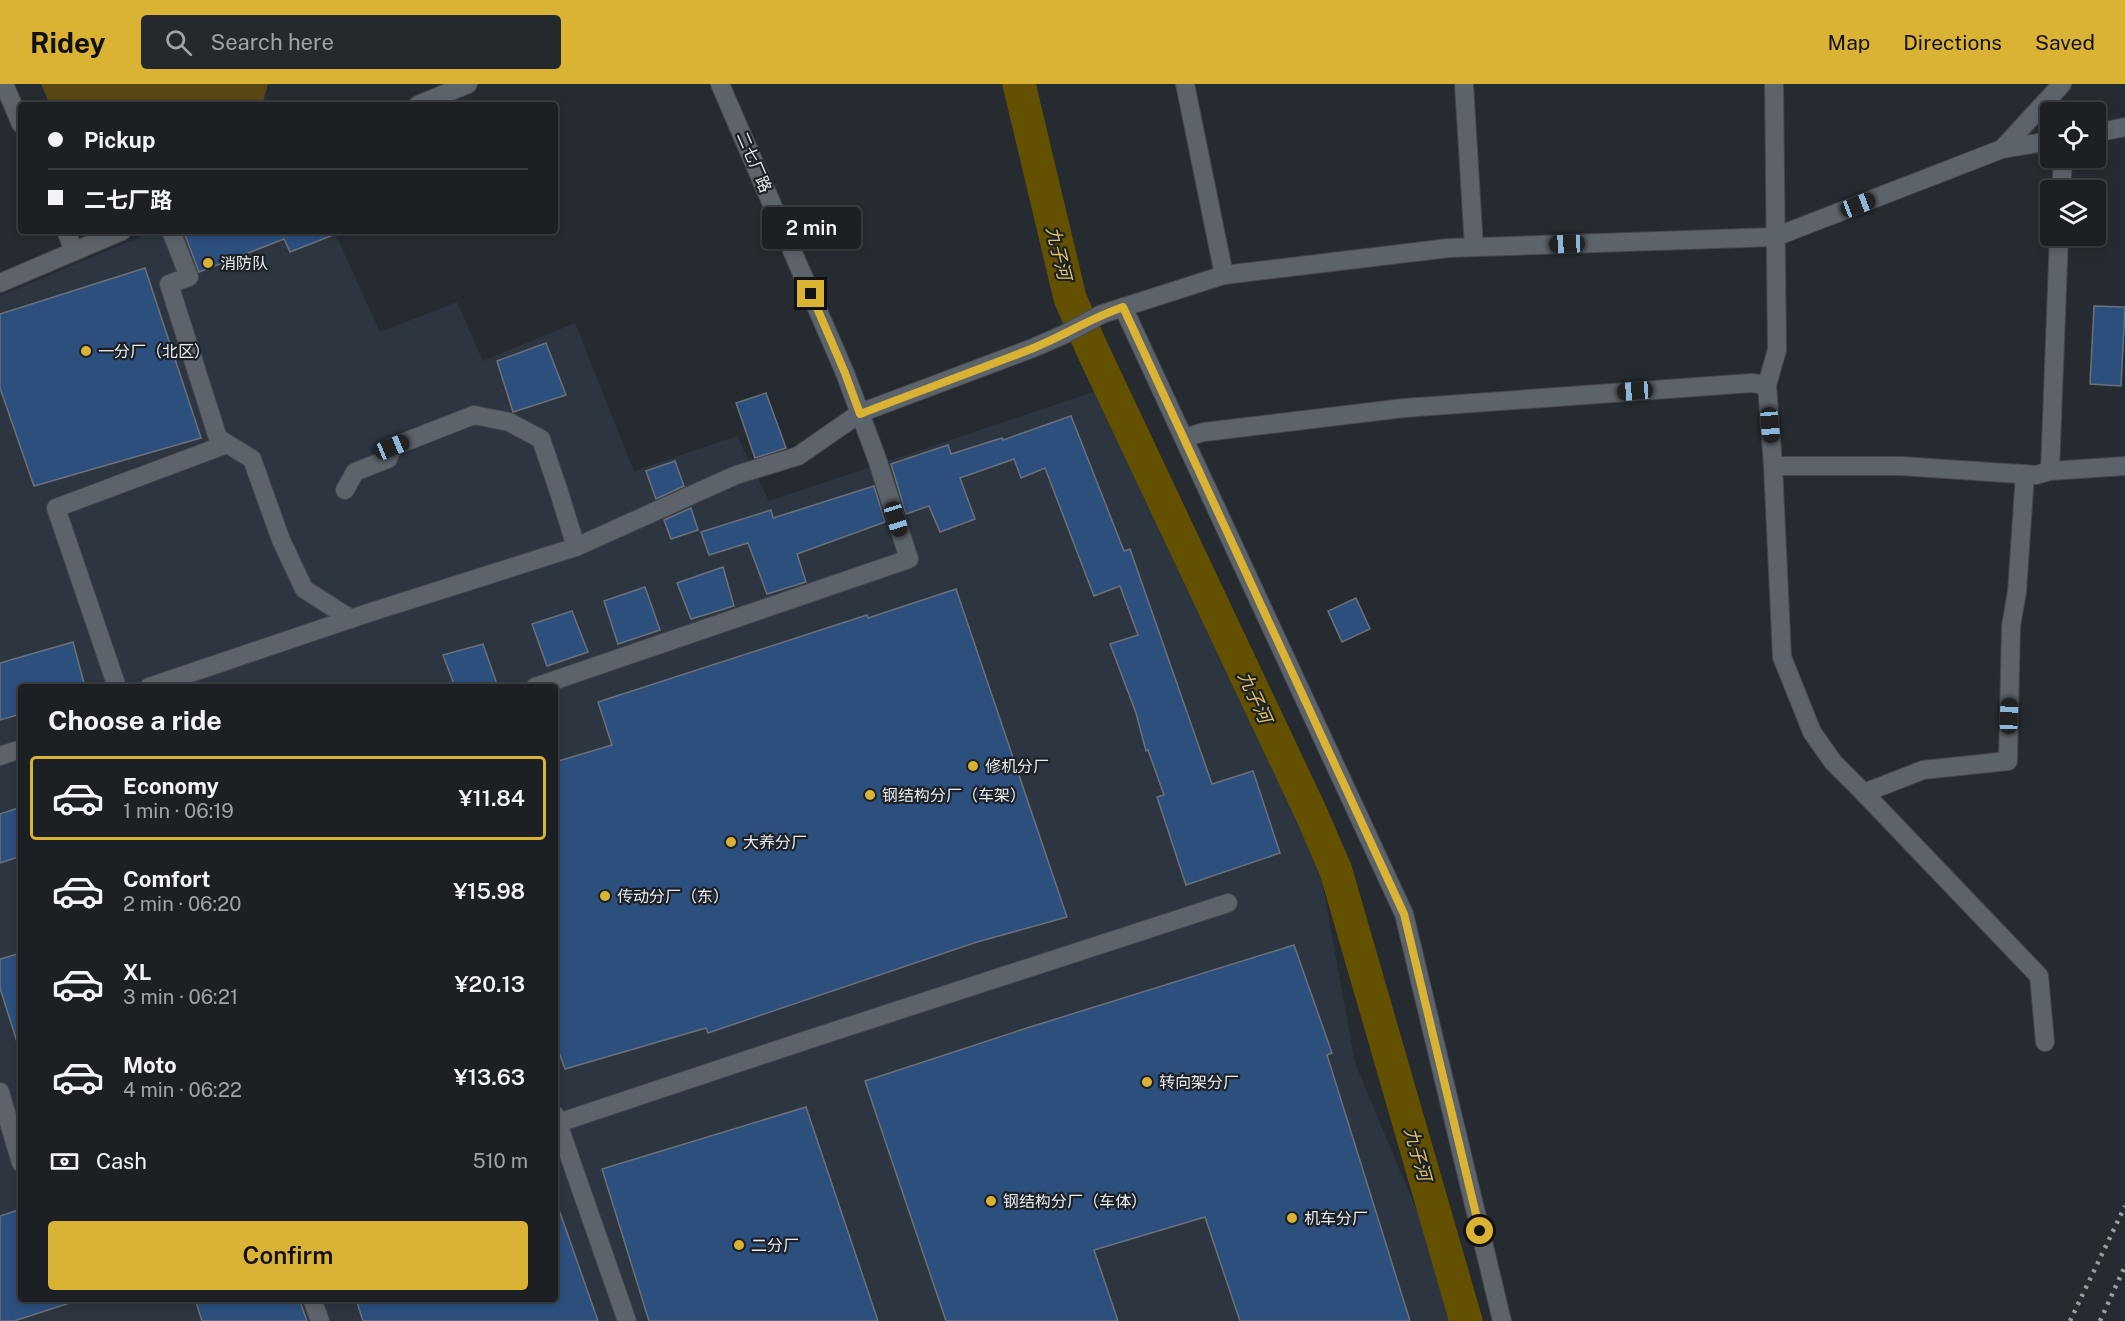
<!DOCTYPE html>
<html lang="en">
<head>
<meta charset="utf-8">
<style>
	:root { --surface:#1c2025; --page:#25282d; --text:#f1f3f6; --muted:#a0a3a7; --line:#3a3e42; --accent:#dab334 }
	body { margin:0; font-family:"Public Sans","Noto Sans SC",sans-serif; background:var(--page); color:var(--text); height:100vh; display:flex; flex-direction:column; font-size:22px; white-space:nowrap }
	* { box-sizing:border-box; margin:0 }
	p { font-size:20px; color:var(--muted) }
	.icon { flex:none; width:33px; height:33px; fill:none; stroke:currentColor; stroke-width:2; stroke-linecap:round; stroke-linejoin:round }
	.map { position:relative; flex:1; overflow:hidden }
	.drawer { position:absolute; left:18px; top:600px; width:540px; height:618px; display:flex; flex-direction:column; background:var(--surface); border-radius:6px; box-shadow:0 3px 9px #0003,0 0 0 2px var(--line) }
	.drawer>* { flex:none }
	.banner { position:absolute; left:18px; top:18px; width:540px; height:132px; border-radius:6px; box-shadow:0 3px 9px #0003,0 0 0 2px var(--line); display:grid; align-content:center; height:132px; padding:0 30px; background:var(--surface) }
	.fabs { position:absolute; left:2040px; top:18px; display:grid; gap:12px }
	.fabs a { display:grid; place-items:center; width:66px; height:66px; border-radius:6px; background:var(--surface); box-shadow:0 3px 9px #0003,0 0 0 2px var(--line); font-size:30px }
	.end { position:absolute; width:27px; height:27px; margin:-14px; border:8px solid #dab334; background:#111; box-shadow:0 0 0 3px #111 }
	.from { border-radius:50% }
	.bubble { position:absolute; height:42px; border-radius:6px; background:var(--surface); box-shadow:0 3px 9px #0003,0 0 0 2px var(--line); font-size:20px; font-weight:600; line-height:42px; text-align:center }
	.car { position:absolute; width:18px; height:36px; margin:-18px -9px; border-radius:8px; box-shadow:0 0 4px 2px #0007; background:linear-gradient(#222 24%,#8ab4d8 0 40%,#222 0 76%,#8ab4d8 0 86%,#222 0) }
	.banner b { display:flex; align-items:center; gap:21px; height:57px; font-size:22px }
	.banner b+b { border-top:2px solid var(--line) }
	.banner i { width:15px; height:15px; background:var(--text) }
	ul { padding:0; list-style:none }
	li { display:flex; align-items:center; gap:18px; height:84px; margin:0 12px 9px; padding:0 18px; border:3px solid transparent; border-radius:6px }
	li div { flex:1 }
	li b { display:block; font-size:22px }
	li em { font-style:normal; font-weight:600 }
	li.current { border-color:var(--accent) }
	li>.icon { width:54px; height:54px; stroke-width:1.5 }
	h2 { padding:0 30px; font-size:27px; line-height:72px }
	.pay { display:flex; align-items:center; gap:15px; height:66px; padding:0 30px; font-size:22px }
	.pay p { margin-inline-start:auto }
	.button { display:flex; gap:12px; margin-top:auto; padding:12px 30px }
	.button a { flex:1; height:69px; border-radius:6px; background:var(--accent); color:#111; font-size:24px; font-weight:600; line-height:69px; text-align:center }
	header { display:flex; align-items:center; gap:36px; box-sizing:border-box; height:84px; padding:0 30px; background:var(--accent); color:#111 }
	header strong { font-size:28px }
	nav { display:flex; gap:33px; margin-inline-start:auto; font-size:21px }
	.search { width:420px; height:54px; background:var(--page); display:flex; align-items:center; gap:15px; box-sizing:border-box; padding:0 21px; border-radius:6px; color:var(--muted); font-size:22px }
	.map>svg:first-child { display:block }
</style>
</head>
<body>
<header>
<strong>Ridey</strong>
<div class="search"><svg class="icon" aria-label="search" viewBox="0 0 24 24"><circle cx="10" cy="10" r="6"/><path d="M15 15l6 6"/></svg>Search here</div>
<nav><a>Map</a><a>Directions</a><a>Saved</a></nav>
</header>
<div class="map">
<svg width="2125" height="1237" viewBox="0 0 2125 1237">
	<rect width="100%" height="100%" fill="#262b31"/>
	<path fill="#2c3540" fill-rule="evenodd" d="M154,147H334L380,248L457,218L483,277L575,239L634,387L737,352L769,417L1105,304L1321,791L1355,979L1429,1156L1453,1237H0V212ZM21,603H555V1215H21Z"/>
	<polygon fill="#574715" points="41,0 268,0 262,21 50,21"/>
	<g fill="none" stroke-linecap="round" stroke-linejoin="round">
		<polyline stroke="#645001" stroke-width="33" points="1019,0 1070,214 1092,265 1311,729 1336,787 1466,1237"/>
	</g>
	<g fill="#2c4f7e" stroke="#6b7178" stroke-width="1.5">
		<polygon points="194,147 341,147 341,148 290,168 284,155 199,188 185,151"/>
		<polygon points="145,184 201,354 34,402 0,304 0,230"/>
		<polygon points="2094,222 2125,223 2121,302 2090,300"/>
		<polygon points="546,259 566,311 513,328 497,277"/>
		<polygon points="766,309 786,364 755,374 736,319"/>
		<polygon points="1071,332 1124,467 1130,465 1212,700 1253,687 1280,769 1186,801 1157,713 1164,711 1148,666 1146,667 1136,629 1110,560 1138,551 1120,502 1094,512 1045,384 1021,394 1014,375 960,394 975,435 940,448 929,422 906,430 891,380 948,361 951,370 1002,354 1003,356"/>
		<polygon points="675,377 684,402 656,415 646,387"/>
		<polygon points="874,402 885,438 797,470 806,498 767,510 748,459 709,471 701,448 771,426 773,434"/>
		<polygon points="691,424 698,446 671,455 664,436"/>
		<polygon points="723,483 734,522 691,535 677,499"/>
		<polygon points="645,503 660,546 618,560 604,517"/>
		<polygon points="956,505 1067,833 977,858 708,949 706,944 565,985 555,957 555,678 612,661 598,618 867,531 868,534"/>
		<polygon points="1356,514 1370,545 1342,558 1328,527"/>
		<polygon points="572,527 588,568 547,582 532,540"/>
		<polygon points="73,558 85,603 21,603 21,630 0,636 0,579"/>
		<polygon points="483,560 498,603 455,603 443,571"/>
		<polygon points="21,723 21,772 0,779 0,730"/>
		<polygon points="1294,861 1332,969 1327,971 1410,1237 1240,1237 1205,1133 1094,1166 1118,1237 946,1237 865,997 1030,943"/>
		<polygon points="21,869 21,960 18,961 0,904 0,875"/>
		<polygon points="806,1023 878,1237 649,1237 602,1085"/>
		<polygon points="555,1120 557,1120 598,1237 363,1237 356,1215 555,1215"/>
		<polygon points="21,1125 21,1215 72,1215 73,1218 14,1237 0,1237 0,1132"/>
		<polygon points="195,1215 299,1215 307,1237 202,1237"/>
	</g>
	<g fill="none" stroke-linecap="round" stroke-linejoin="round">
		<defs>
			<g id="street">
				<polyline points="4,0 21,40"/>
				<polyline points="1185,0 1224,191"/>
				<polyline points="1464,0 1474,163"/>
				<polyline points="1774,0 1777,266 1767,301 1773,382 1782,573 1812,648 1833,678 1864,709 2039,892 2045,958"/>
				<polyline points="418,21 468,0"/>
				<polyline points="2041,23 2050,46"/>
				<polyline points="2096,49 2125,43"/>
				<polyline points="2002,65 2062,0"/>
				<polyline points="2061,106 2063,77 2062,74"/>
				<polyline points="66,147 74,167"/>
				<polyline points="171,147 189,193 169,200 218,354 252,375 281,456 304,505 351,535"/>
				<polyline points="0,199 122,147"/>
				<polyline points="1123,223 1404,830 1502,1237"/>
				<polyline points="1184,354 1204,348 1404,324 1751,299 1767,301"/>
				<polyline points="1773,382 1901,382 2036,391 2050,387 2125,382"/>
				<polyline points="2050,387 2059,152"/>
				<polyline points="345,406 355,388 388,375 392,363 474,331 509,338 541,355 558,405 576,463"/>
				<polyline points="117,603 56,424 227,360"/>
				<polyline points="149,603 368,529 576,463 736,391 798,372 860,329 1033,264 1065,250 1102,230 1224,191 1449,164 1775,153 2002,65 2050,57"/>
				<polyline points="535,603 909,475 877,375 845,289"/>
				<polyline points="0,672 21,665"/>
				<polyline points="1864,709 1923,686 2008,677 2011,542 2017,508 2025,390"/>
				<polyline points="0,1008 21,1079"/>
				<polyline points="555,1031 627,1237"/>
				<polyline points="555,1040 810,955 1228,819"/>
				<polyline points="312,1215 320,1237"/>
			</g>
			<polyline id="secondary" points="720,0 845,289"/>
		</defs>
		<use href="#street" stroke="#44474d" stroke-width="20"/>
		<use href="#secondary" stroke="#44474d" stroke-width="20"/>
		<use href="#street" stroke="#5d636a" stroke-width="18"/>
		<use href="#secondary" stroke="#5d636a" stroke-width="18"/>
		<g stroke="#9a9ea3" stroke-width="4.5" stroke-dasharray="3 6" stroke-linecap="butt">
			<polyline points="2070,1237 2125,1122"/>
			<polyline points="2100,1237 2125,1182"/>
		</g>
	</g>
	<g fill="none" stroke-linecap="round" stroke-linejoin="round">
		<path stroke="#dab334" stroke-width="8" d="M811,210L845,289L860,330C917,308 975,287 1031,265C1063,252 1091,234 1123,223L1404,830L1480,1147"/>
	</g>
	<g fill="#dab334" stroke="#1c2127" stroke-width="2">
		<circle cx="208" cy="179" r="6"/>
		<circle cx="86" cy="267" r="6"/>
		<circle cx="973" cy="682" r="6"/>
		<circle cx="870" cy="711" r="6"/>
		<circle cx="731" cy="758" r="6"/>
		<circle cx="605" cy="812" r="6"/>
		<circle cx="1147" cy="998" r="6"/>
		<circle cx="991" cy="1117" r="6"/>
		<circle cx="1292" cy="1134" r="6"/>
		<circle cx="739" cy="1161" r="6"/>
	</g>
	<g text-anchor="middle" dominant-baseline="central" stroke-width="4.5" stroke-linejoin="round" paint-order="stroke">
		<g font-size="16" fill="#eaedf2" stroke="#1c2127">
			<text transform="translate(754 78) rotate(67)">二七厂路</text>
		</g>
		<g font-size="16" fill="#eaedf2" stroke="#1c2127" text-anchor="start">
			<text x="220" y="179">消防队</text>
			<text x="98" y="267">一分厂（北区）</text>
			<text x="985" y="682">修机分厂</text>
			<text x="882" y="711">钢结构分厂（车架）</text>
			<text x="743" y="758">大养分厂</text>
			<text x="617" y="812">传动分厂（东）</text>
			<text x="1159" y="998">转向架分厂</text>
			<text x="1003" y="1117">钢结构分厂（车体）</text>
			<text x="1304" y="1134">机车分厂</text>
			<text x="751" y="1161">二分厂</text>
		</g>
		<g font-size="18" font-style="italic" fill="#e3c365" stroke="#1c2127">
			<text transform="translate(1059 169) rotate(76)">九子河</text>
			<text transform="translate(1255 613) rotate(65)">九子河</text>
			<text transform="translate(1418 1070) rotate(74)">九子河</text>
		</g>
	</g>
</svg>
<div class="fabs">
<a><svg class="icon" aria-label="locate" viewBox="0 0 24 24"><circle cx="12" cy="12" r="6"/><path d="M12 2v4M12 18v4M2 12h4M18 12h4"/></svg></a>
<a><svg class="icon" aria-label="layers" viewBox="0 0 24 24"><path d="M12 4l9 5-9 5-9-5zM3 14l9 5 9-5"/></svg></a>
</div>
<i class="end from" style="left:1480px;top:1147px"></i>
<i class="end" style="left:811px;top:210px"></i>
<div class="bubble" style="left:762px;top:123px;width:99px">2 min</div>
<i class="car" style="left:1858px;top:121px;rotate:69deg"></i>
<i class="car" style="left:1567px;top:160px;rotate:268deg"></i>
<i class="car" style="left:1635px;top:307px;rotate:266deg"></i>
<i class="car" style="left:1770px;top:341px;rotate:175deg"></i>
<i class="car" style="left:392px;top:363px;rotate:68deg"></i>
<i class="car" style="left:896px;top:435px;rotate:163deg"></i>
<i class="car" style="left:2009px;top:632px;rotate:2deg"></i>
<div class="banner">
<b><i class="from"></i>Pickup</b>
<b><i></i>二七厂路</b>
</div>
<section class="drawer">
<h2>Choose a ride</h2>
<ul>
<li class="current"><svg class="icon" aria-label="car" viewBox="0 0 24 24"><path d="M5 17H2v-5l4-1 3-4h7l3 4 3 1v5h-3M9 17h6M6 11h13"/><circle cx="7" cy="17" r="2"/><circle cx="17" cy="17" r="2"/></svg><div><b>Economy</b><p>1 min · 06:19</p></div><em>¥11.84</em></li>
<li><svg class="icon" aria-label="car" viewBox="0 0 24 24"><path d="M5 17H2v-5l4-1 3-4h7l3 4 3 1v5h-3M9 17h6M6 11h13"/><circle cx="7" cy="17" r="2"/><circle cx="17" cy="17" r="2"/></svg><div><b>Comfort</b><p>2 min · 06:20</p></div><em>¥15.98</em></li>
<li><svg class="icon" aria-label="car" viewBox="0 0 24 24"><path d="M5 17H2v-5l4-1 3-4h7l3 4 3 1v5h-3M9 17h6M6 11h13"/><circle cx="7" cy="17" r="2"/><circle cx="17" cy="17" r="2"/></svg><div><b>XL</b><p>3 min · 06:21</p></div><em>¥20.13</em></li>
<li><svg class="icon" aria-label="car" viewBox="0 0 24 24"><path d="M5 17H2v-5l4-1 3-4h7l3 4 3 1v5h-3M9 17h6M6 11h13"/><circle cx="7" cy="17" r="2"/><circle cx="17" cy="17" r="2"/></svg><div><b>Moto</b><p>4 min · 06:22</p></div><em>¥13.63</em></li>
</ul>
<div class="pay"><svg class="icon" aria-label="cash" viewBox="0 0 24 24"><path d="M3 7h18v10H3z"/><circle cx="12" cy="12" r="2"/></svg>Cash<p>510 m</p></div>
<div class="button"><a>Confirm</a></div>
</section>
</div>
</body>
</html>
